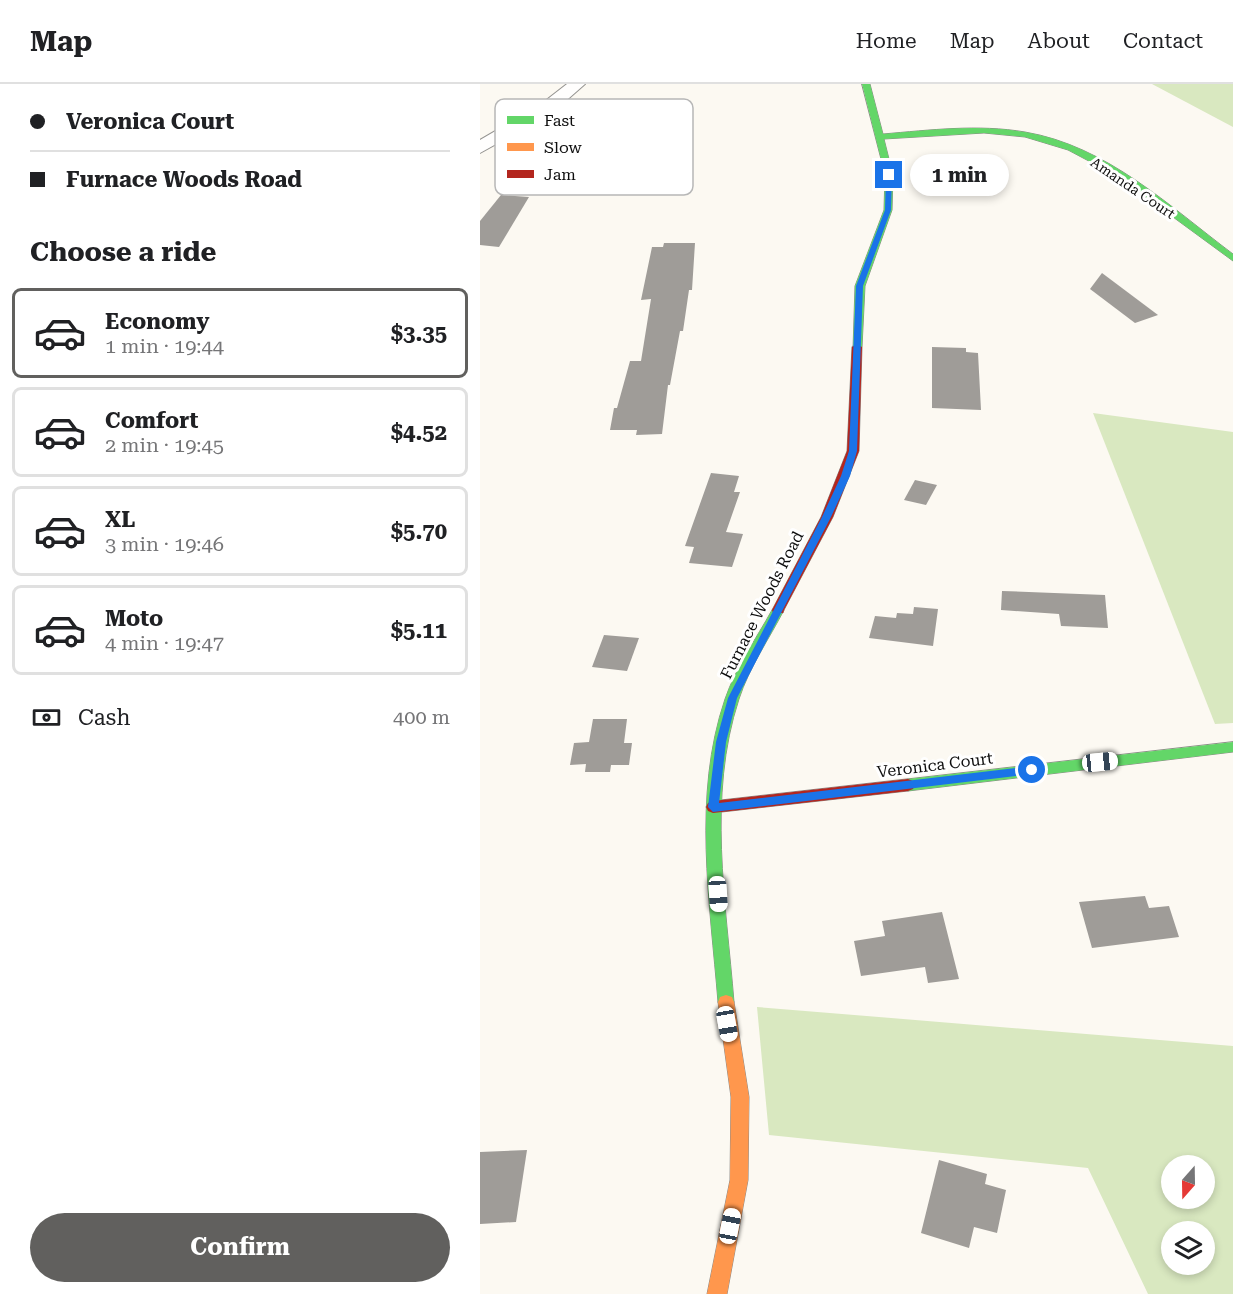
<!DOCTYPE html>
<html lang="en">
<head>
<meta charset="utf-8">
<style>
	:root { --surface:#fff; --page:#f2f2f2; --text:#202124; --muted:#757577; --line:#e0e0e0; --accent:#61605e }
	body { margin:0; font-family:"Roboto Serif",serif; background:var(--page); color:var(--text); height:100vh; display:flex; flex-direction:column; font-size:22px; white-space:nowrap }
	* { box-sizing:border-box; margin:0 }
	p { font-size:20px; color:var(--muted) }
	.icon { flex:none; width:33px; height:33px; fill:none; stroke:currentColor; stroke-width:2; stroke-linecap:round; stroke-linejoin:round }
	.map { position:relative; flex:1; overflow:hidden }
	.drawer { display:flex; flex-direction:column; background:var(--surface); width:480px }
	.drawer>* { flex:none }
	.top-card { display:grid; align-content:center; height:132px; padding:0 30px; background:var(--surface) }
	.needle { width:39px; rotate:200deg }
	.fabs { position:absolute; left:681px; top:1071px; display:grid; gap:12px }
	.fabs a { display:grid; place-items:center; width:54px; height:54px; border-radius:50%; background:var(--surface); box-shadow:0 3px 9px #0003; font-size:30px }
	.end { position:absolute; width:27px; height:27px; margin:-14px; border:8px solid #1a73e8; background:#fff; box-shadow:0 0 0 3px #fff }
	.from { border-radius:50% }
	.bubble { position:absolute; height:42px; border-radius:21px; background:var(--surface); box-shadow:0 3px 9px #0003; font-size:20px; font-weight:700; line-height:42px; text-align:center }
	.car { position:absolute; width:18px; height:36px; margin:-18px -9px; border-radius:8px; box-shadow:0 0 4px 2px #0007; background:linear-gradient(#fff 24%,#345 0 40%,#fff 0 76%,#345 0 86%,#fff 0) }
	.top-card b { display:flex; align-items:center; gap:21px; height:57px; font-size:22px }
	.top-card b+b { border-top:2px solid var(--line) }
	.top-card i { width:15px; height:15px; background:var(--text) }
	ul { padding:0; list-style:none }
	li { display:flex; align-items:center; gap:18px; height:90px; margin:0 12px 9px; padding:0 18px; border:3px solid var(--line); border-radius:9px }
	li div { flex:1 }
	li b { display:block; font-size:22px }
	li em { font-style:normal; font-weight:700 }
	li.selected { border-color:var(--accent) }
	li>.icon { width:54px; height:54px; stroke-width:1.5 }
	h2 { padding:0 30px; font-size:27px; line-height:72px }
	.pay { display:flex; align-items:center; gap:15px; height:66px; padding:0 30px; font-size:22px }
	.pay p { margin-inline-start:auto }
	.primary-button { display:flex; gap:12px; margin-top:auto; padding:12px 30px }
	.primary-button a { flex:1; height:69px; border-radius:36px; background:var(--accent); color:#fff; font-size:24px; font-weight:700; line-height:69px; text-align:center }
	header { display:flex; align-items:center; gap:36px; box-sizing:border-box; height:84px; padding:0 30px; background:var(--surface); border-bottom:2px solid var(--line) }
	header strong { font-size:28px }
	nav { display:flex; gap:33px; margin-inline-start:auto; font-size:21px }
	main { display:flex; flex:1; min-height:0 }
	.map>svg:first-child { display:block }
</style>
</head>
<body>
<header>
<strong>Map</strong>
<nav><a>Home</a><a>Map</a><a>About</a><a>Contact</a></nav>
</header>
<main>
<section class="drawer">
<div class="top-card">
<b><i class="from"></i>Veronica Court</b>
<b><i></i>Furnace Woods Road</b>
</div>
<h2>Choose a ride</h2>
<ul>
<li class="selected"><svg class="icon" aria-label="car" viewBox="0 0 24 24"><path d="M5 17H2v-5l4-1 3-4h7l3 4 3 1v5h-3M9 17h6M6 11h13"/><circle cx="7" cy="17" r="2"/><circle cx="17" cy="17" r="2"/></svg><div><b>Economy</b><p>1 min · 19:44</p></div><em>$3.35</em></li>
<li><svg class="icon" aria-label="car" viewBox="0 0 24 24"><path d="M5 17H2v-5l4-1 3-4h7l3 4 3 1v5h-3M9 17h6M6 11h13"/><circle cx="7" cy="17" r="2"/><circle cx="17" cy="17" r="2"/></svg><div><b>Comfort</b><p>2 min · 19:45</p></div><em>$4.52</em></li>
<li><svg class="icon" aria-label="car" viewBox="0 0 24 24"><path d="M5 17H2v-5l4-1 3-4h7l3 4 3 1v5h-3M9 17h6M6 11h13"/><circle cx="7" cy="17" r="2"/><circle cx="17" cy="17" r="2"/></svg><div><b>XL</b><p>3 min · 19:46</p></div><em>$5.70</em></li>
<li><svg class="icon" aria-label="car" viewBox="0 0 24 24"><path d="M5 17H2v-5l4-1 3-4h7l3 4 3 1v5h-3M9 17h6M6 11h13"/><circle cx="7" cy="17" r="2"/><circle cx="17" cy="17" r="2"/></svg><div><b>Moto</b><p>4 min · 19:47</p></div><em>$5.11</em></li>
</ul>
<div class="pay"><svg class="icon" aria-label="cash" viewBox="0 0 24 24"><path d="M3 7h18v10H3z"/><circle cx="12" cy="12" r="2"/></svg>Cash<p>400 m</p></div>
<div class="primary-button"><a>Confirm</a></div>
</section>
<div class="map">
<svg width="753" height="1210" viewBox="0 0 753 1210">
	<rect width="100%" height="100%" fill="#fcf9f2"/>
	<g fill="#d9e8c0" fill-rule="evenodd">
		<polygon points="672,0 753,0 753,43"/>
		<polygon points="613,329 753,348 753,639 735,640"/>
		<path d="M277,923L753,962V1210H668L608,1084L289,1051ZM692,1082H724V1114H692ZM692,1148H724V1180H692Z"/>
	</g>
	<g fill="#9f9c98">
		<polygon points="21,111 49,113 19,163 0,161 0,137"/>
		<polygon points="184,159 215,159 212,206 209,206 203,247 200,247 190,301 188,301 182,350 156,351 157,346 130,346 134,324 137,324 150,277 161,277 171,215 161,216 172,163 183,163"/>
		<polygon points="622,189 678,231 655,239 610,205"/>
		<polygon points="452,263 486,264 486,268 498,269 501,326 452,324"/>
		<polygon points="231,389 259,392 254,408 260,408 246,448 263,450 252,483 209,479 214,463 205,462"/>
		<polygon points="435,396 457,401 446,421 424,416"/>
		<polygon points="522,507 625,511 628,544 581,542 579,530 521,526"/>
		<polygon points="434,523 458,525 453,562 389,554 395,532 416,534 417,529 433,530"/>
		<polygon points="124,551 159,554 147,587 112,583"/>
		<polygon points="113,635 147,635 144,659 152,659 149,681 131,681 130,688 105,688 106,680 90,681 94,659 109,658"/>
		<polygon points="665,812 669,824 689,822 699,853 612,864 599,818"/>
		<polygon points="462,828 479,895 448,899 445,883 381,892 374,857 405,852 402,837"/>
		<polygon points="47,1066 36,1138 0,1140 0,1068"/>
		<polygon points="459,1076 507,1090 505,1100 526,1106 517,1149 494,1143 489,1164 441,1149"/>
	</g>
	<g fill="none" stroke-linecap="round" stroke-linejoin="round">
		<defs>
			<polygon id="street" points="87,0 105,0 72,29 0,69 0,56 60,21"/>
			<g id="fast">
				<path d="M382,0H390L403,50C450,46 498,40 545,48C627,62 689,122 753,170V177L637,92L588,66L545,53L504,49L404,55L413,91L412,126L385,202L382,263L377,266L373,265L375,202L404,126L405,91Z"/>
				<path d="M298,522L304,526C289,555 269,584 259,615C227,712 246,818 254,918L252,923L246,925L240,923L238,918C230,818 212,712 245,615C256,583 276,555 292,526Z"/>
				<polygon points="753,658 753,668 428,707 423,705 421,701 423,697 428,695"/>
			</g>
			<polygon id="slow" points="246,911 252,913 254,918 269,1013 268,1096 247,1210 227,1210 250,1096 251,1013 238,918 240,913"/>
			<g id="jam">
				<polygon points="377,260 382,263 379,367 353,433 304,526 303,529 293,529 292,526 341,433 367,367 372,263"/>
				<polygon points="428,695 433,697 435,701 433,705 428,707 233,729 228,727 226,723 228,719 233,717"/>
			</g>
		</defs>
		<use href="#street" stroke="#959491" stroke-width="2"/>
		<use href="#fast" stroke="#8c8a87" stroke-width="1"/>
		<use href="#slow" stroke="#8c8a87" stroke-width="1"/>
		<use href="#jam" stroke="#8c8a87" stroke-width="1"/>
		<use href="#street" fill="#fffefd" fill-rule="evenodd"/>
		<use href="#fast" fill="#63d668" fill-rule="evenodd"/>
		<use href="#slow" fill="#ff974d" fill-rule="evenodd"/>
		<use href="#jam" fill="#b3261e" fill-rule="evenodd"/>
	</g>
	<polygon fill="#1a73e8" points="409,89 412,91 411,126 383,202 377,367 370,392 351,433 257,614 246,658 239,719 552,682 558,686 552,690 233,728 228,723 236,658 248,614 342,433 361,392 369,367 376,202 405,126 406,91"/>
	<g text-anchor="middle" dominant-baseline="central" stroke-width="6" stroke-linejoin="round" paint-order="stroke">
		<g font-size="14" fill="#0e0e0e" stroke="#fff">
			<text transform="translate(653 104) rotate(34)">Amanda Court</text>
		</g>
		<g font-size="16" fill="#0e0e0e" stroke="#fff">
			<text transform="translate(282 521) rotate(-63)">Furnace Woods Road</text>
			<text transform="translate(455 681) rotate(-7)">Veronica Court</text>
		</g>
	</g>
	<rect x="15" y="15" width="198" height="96" rx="9" fill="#fff" stroke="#b7b7b7" stroke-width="1.5"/>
	<rect x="27" y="32" width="27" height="8" fill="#63d668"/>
	<rect x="27" y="59" width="27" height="8" fill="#ff974d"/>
	<rect x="27" y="86" width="27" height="8" fill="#b3261e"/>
	<g font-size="16" fill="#0e0e0e">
		<text x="64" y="42">Fast</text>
		<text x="64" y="69">Slow</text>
		<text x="64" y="96">Jam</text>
	</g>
</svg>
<div class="fabs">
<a><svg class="needle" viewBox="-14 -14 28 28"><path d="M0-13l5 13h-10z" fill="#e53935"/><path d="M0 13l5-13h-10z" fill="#757577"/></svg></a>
<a><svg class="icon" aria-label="layers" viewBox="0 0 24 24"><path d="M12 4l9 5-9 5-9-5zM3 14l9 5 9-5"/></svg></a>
</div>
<i class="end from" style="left:552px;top:686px"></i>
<i class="end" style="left:409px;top:91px"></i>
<div class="bubble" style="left:430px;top:70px;width:99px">1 min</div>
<i class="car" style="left:620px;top:678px;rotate:84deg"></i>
<i class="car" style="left:238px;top:810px;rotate:176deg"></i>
<i class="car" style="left:247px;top:940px;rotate:170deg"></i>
<i class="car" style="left:250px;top:1142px;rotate:11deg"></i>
</div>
</main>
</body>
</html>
